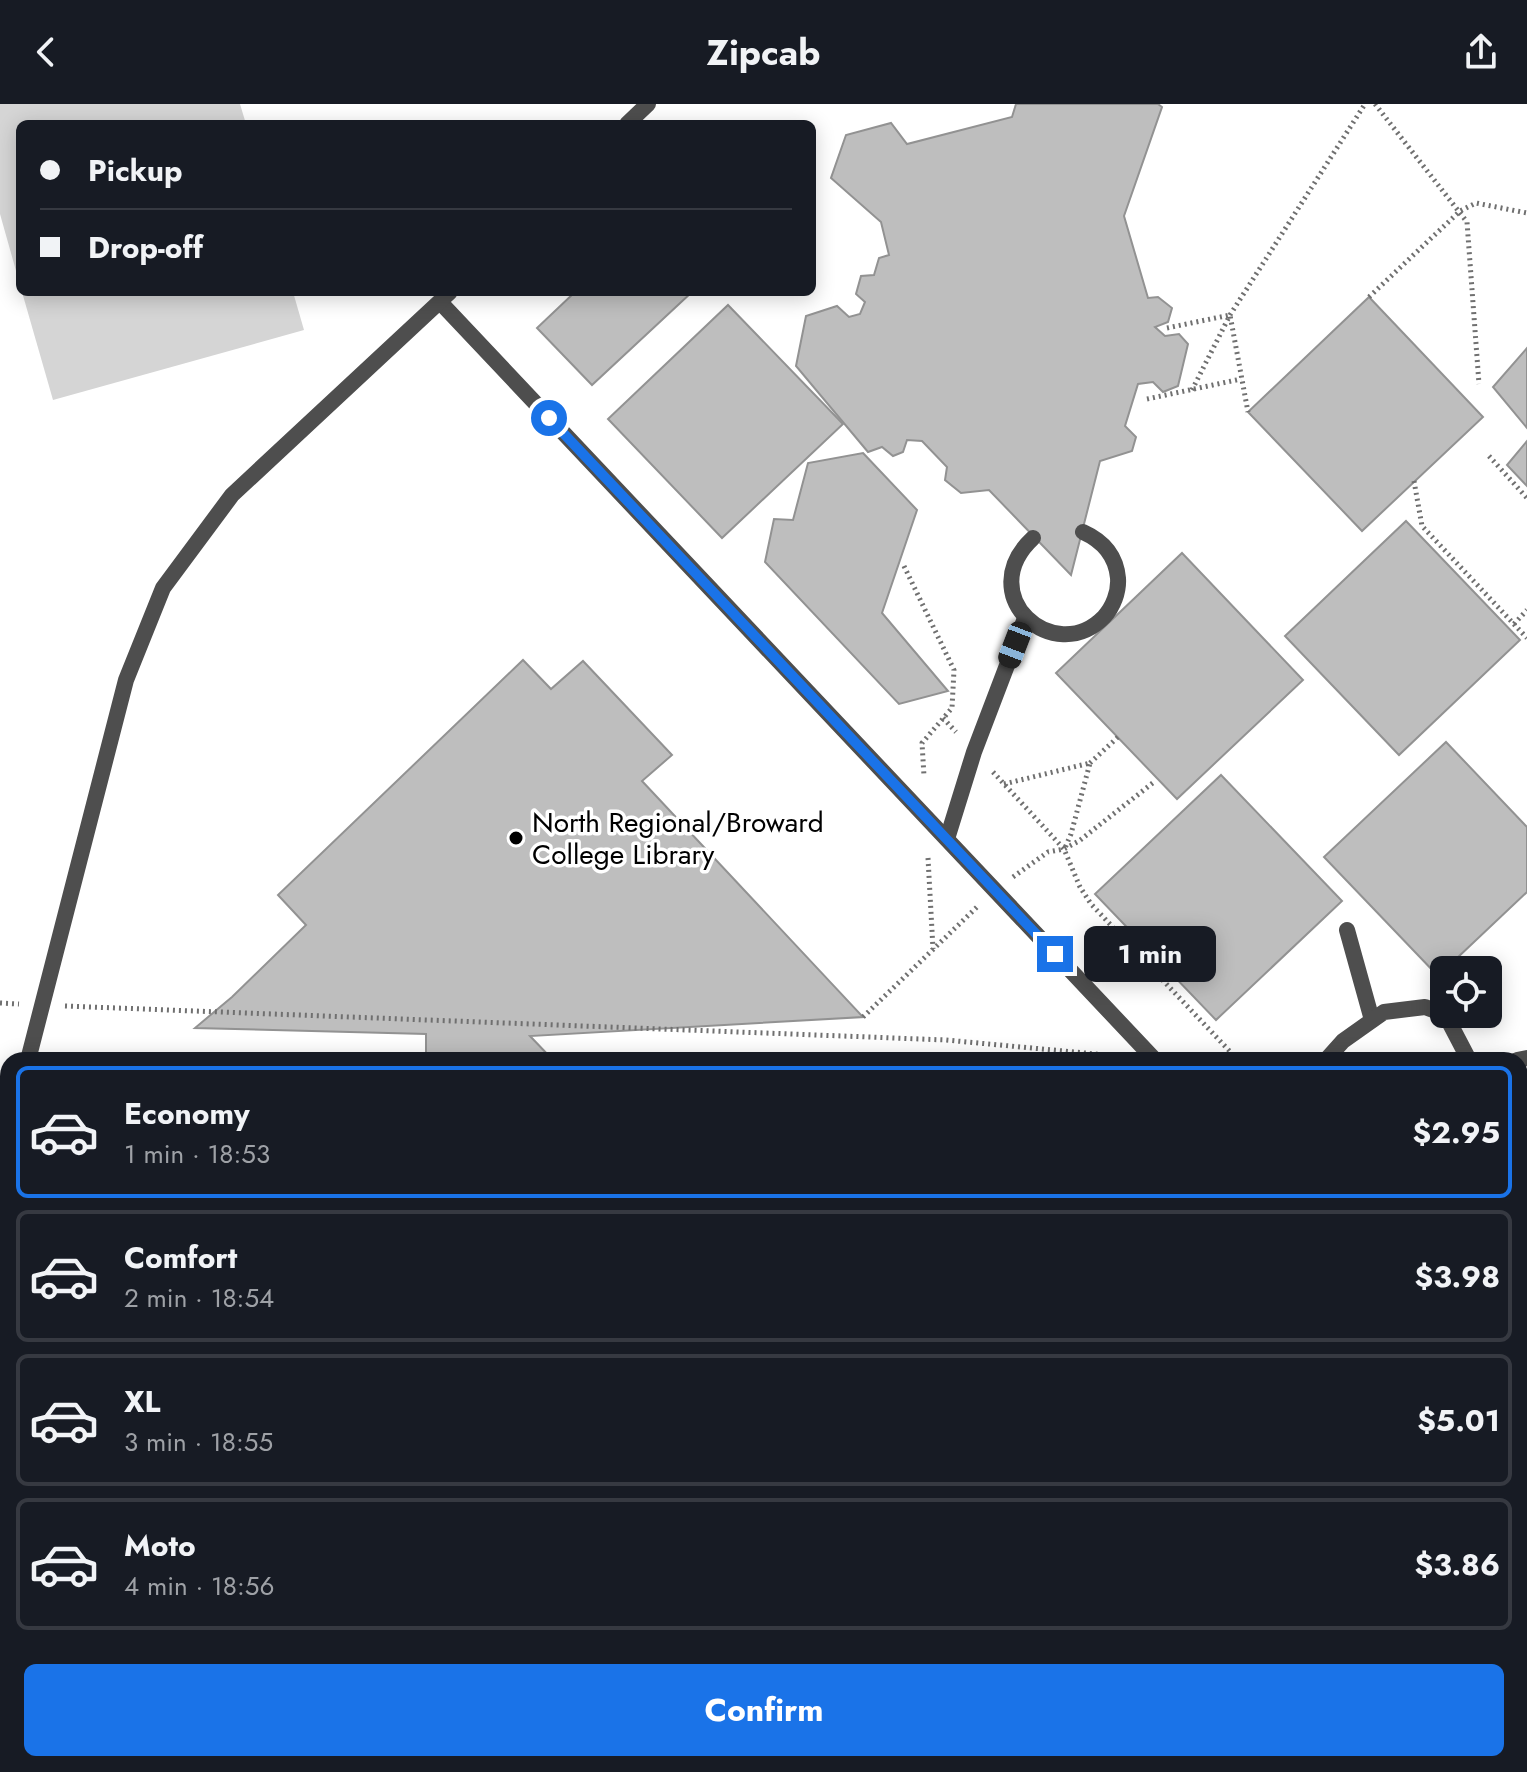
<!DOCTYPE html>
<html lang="en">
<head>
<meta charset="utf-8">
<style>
	:root { --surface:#171b24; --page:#242831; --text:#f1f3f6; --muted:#9ea1a6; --line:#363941; --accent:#1a73e8 }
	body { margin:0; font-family:Jost,sans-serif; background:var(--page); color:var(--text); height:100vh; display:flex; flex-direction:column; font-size:30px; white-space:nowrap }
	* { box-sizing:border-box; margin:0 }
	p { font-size:26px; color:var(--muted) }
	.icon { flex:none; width:44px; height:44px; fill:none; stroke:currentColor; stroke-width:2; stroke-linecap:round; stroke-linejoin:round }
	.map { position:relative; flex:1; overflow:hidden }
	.details { position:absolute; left:0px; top:948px; width:1528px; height:720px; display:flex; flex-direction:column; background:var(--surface); border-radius:24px 24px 0 0; box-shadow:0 4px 20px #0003 }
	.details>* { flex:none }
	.top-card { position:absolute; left:16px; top:16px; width:800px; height:176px; border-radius:12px; box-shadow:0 4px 20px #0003; display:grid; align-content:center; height:176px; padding:0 24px; background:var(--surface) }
	.fabs { position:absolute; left:1430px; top:852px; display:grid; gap:16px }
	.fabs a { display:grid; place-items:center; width:72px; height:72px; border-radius:12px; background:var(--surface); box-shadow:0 4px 20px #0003; font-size:40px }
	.end { position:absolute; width:36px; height:36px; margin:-18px; border:10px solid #1a73e8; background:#fff; box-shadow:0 0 0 4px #fff }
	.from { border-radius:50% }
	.bubble { position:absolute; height:56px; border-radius:12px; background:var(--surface); box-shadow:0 4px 20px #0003; font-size:26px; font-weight:700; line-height:56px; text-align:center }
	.car { position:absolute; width:24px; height:48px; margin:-24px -12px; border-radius:10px; box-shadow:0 0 6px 2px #0007; background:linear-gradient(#222 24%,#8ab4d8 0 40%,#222 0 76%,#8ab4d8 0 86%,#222 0) }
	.top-card b { display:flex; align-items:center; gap:28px; height:76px; font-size:30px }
	.top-card b+b { border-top:2px solid var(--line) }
	.top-card i { width:20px; height:20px; background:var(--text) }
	ul { padding:14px 0 0; list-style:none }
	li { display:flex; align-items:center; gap:24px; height:132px; margin:0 16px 12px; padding:0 8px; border:4px solid var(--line); border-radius:12px }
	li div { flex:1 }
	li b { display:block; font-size:30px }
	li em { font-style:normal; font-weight:700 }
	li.selected { border-color:var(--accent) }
	li>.icon { width:72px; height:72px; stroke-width:1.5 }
	.cta { display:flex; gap:16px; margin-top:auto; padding:16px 24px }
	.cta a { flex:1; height:92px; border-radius:12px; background:var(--accent); color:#fff; font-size:32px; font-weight:700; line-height:92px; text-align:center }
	header { display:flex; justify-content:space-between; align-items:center; height:104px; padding:0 24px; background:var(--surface); font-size:36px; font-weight:700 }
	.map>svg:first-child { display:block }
</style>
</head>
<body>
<header><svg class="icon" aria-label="back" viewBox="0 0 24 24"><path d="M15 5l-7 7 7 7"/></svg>Zipcab<svg class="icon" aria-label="share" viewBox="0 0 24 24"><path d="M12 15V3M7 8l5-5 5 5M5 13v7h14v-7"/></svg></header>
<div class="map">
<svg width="1527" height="1668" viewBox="0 0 1527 1668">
	<rect width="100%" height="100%" fill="#fff"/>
	<g fill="#d5d5d5">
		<polygon points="0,0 240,0 246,20 20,20 20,181 0,110"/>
		<polygon points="22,188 293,188 304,226 53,296"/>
	</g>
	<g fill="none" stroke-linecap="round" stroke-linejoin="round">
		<polyline stroke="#9c9c9c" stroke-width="36" points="1520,1329 1527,1336"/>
	</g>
	<g fill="#bebebe" stroke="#929292" stroke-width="2">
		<polygon points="1016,0 1158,0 1162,3 1124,112 1148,194 1158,193 1172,204 1168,218 1155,223 1165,232 1179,230 1188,240 1178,282 1163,288 1153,278 1138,280 1125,322 1136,333 1132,347 1100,357 1071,471 989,386 961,389 945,376 947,363 922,337 907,336 903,348 893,352 882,343 868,348 796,262 806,212 837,202 849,213 860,210 865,198 856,190 861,172 874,171 879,154 889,151 881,118 831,74 846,31 891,19 907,40 1012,13"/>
		<polygon points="575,188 692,188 592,281 537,224"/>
		<polygon points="1369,193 1483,313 1362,427 1248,308"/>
		<polygon points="728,201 843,320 722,434 608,315"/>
		<polygon points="1527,244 1527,324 1493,283"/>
		<polygon points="1527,337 1527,382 1507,361"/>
		<polygon points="863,349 917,406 882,509 948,587 899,600 765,458 774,415 793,416 808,359"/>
		<polygon points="1406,417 1520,536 1399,651 1285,532"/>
		<polygon points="1182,449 1303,576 1177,695 1056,569"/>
		<polygon points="523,556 551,585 583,557 672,651 642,677 863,913 530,932 553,956 426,956 426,930 195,924 232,893 306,821 278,791"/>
		<polygon points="1446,638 1527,723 1527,788 1438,872 1324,753"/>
		<polygon points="1221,671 1342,797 1216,916 1095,790"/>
		<polygon points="1527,1560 1527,1603 1520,1596 1520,1568"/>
		<polygon points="741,1660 778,1660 786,1668 733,1668"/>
		<polygon points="1290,1660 1363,1660 1373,1668 1284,1668"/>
	</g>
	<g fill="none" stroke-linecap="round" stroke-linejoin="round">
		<g stroke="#707070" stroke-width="5" stroke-dasharray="2 4" stroke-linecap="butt">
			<polyline points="1375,0 1467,118 1479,280"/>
			<polyline points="1369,193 1460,107 1476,99 1527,109"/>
			<polyline points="1167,224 1230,211 1248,308"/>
			<polyline points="1192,286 1230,211 1365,0"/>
			<polyline points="1147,295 1241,275"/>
			<polyline points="1489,352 1527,394"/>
			<polyline points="1414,377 1422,422 1527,534"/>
			<polyline points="904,462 954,566 952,604 922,639 924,672"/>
			<polyline points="1514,520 1527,506"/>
			<polyline points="943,614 956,628"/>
			<polyline points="1090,659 1118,633"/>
			<polyline points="993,668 1064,745 1080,783 1091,800 1238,956"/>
			<polyline points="1004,680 1090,659 1071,730 1065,744"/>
			<polyline points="928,754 933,845"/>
			<polyline points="1013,773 1048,748 1064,745 1079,737 1154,678"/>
			<polyline points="0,899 19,900"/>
			<polyline points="65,902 946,936 1117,952"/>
			<polyline points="863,913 978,802"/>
		</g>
		<g stroke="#4e4e4e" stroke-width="16">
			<polyline points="440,198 1155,956"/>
			<path d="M1033,434C972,491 1054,564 1104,513C1113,503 1119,488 1118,474C1116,452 1103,437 1083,428"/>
			<polyline points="947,735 974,648 1025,514"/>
			<polyline points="1347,826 1372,916"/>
			<polyline points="1445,910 1469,956"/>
			<polyline points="1326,956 1343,937 1384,908 1425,903 1444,910"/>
			<polyline points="1517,956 1527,954"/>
			<polyline points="1520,1163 1527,1168"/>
			<polyline points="1107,1660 1116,1668"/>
			<polyline points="1004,1668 1012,1660"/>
		</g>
		<g stroke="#4e4e4e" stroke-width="16">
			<polyline points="627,20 648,0"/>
			<polyline points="28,956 126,576 163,484 232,391 450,188"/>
			<polyline points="0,1079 2,1055 8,1032"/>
			<polyline points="0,1190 8,1235"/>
			<polyline points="250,1660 257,1668"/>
			<polyline points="888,1660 893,1665"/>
			<polyline points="1479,1660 1488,1668"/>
			<polyline points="607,1668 615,1660"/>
		</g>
	</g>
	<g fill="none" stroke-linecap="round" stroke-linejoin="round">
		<polyline stroke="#1a73e8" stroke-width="10" points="549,314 1055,850"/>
	</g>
	<circle fill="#000" stroke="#fff" stroke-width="3" cx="516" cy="734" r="8"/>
	<g text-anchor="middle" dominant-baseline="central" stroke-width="7" stroke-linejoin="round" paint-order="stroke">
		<g font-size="28" fill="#000" stroke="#fff" text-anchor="start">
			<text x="532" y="718">North Regional/Broward<tspan x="532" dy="32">College Library</tspan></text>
		</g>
	</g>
</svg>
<div class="fabs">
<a><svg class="icon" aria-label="locate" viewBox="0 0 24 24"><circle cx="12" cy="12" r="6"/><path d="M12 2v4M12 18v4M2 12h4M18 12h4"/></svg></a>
</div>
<i class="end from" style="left:549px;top:314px"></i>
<i class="end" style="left:1055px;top:850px"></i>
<div class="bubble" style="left:1084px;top:822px;width:132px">1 min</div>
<i class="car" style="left:1015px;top:541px;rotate:201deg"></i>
<div class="top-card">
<b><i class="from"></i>Pickup</b>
<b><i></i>Drop-off</b>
</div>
<section class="details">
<ul>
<li class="selected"><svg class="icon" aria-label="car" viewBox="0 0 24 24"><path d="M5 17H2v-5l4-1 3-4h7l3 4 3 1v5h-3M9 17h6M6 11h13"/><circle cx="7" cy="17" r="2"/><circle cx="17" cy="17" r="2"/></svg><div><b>Economy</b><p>1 min · 18:53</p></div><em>$2.95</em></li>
<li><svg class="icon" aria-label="car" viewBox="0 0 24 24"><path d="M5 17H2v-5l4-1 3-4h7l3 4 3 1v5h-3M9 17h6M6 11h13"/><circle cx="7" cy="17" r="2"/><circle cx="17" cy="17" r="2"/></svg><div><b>Comfort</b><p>2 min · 18:54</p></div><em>$3.98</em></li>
<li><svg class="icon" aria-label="car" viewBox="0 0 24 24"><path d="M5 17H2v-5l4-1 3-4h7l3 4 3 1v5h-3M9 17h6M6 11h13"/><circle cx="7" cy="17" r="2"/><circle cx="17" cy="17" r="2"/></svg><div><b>XL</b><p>3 min · 18:55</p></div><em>$5.01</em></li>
<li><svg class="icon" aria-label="car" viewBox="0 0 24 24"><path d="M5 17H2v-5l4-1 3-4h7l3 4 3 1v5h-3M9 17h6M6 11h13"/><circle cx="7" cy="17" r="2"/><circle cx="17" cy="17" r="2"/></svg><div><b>Moto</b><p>4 min · 18:56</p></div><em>$3.86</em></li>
</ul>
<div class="cta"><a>Confirm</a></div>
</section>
</div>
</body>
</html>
